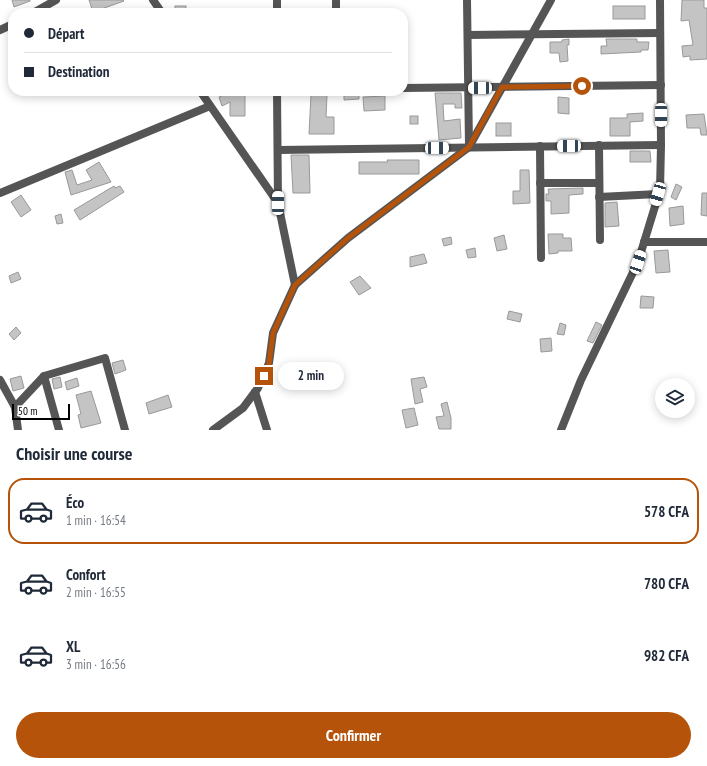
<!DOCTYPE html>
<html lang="fr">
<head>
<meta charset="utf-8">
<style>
	:root { --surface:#fff; --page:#f2f2f3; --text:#1f2937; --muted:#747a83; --line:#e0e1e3; --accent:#b45309 }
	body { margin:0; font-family:"PT Sans Narrow",sans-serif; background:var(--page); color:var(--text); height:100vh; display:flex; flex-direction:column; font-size:15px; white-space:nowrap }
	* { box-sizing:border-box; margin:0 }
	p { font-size:13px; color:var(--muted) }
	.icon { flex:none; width:22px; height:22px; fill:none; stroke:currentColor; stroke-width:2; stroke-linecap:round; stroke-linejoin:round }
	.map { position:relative; height:430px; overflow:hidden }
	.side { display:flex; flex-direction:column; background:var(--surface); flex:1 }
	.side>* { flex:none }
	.hud { position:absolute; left:8px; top:8px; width:400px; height:88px; border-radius:16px; box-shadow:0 2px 10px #0003; display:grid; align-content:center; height:88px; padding:0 16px; background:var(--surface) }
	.buttons { position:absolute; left:655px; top:378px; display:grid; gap:8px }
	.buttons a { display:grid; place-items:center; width:40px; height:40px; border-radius:50%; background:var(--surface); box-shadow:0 2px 10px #0003; font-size:20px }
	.scale { position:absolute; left:12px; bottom:10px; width:58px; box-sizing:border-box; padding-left:4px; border:2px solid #000; border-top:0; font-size:11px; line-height:14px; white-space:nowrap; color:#000; -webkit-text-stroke:3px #fff; paint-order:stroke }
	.end { position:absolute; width:18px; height:18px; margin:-9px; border:5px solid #b45309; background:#fff; box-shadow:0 0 0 2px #fff }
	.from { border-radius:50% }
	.bubble { position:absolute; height:28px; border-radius:14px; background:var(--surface); box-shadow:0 2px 10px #0003; font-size:13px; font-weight:700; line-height:28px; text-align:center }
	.car { position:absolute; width:12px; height:24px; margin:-12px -6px; border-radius:5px; box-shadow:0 0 3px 1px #0007; background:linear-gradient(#fff 24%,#345 0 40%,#fff 0 76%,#345 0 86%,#fff 0) }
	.hud b { display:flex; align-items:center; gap:14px; height:38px; font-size:15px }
	.hud b+b { border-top:1px solid var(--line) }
	.hud i { width:10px; height:10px; background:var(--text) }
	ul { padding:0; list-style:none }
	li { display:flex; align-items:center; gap:12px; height:66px; margin:0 8px 6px; padding:0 8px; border:2px solid transparent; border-radius:16px }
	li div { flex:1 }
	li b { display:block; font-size:15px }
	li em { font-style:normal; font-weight:700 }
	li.current { border-color:var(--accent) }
	li>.icon { width:36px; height:36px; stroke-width:1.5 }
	h2 { padding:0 16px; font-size:18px; line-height:48px }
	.primary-button { display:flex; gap:8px; margin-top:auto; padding:8px 16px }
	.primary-button a { flex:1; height:46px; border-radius:24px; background:var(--accent); color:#fff; font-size:16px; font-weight:700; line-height:46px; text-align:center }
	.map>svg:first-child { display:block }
</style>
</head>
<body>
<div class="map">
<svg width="707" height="430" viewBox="0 0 707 430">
	<rect width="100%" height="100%" fill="#fff"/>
	<g fill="#c4c4c4" stroke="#999">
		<polygon points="12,0 30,0 30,1 14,7"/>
		<polygon points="89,0 123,0 124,1 93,12"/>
		<polygon points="682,0 704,0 704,8 707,8 707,59 690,60 690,56 683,57 682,46 693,45 689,20 681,21"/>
		<rect x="175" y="6" width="11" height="7"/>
		<rect x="613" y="6" width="32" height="13"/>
		<polygon points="569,39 569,45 567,45 568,61 560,62 559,53 550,53 550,42 562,42 562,40"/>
		<polygon points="606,39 637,39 637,42 649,42 648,50 641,50 641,52 601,54 601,46 607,46"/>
		<polygon points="359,93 359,99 344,100 344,94"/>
		<polygon points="435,93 461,93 462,108 455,108 455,104 443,104 444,121 460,119 461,138 439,140"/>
		<polygon points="226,94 245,94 245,116 230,116 230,102 222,106 219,97"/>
		<polygon points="311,95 327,95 326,117 334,117 334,134 309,134"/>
		<polygon points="385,96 385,110 364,111 363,97"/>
		<polygon points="558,97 569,98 569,114 558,113"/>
		<polygon points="643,113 643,121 630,122 630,136 610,136 610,118 627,118 627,114"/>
		<polygon points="704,114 707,135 701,135 700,128 687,128 686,115"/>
		<rect x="410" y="116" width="8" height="8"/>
		<rect x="496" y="123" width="15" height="13"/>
		<polygon points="630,151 650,151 651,162 630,162"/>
		<polygon points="291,155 309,155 310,193 293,193"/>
		<polygon points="387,160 419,160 419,174 359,174 359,162 388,162"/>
		<polygon points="99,162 111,182 71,195 65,172 72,170 77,185 92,180 86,170"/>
		<polygon points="520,170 529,170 530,203 513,204 513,191 520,191"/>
		<polygon points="676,184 682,187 676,200 671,197"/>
		<polygon points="114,186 115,188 120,186 124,192 80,220 74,210"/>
		<polygon points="583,188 583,194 569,195 569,213 551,214 551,201 546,201 546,194 549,194 548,189"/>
		<polygon points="702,193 707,193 707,216 701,215"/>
		<polygon points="21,195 31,210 21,217 11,202"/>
		<polygon points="617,202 619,226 605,227 605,203"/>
		<polygon points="683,206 684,224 670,226 669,208"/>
		<polygon points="61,214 63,223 57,224 55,216"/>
		<polygon points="548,234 563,234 563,238 571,238 572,251 558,251 558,253 549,254"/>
		<polygon points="504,235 507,249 497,251 494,238"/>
		<polygon points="451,237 452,244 444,246 442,239"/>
		<polygon points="475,248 476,257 468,258 466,250"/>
		<polygon points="668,250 670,272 656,273 654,251"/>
		<polygon points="424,254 427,263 410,267 410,257"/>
		<polygon points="18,272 21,279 11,283 9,276"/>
		<polygon points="360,276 371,288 359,295 350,282"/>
		<polygon points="641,296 654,297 653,308 640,308"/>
		<polygon points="509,311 522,314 520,322 507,319"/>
		<polygon points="596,322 602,325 593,343 587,341"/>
		<polygon points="560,323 566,325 564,335 557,334"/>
		<polygon points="16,327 21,333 14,340 9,334"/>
		<polygon points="551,338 552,351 541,352 540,339"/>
		<polygon points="123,360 126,370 115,374 112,363"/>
		<polygon points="21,376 24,388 13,391 10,379"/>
		<polygon points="60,377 62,387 54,389 52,379"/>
		<polygon points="424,377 427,387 420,389 423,402 415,404 411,379"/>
		<polygon points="77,378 79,386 67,390 65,382"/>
		<polygon points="91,391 101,423 81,428 78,415 81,414 76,395"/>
		<polygon points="168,395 172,407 149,414 146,403"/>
		<polygon points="447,402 451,418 451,429 439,429 436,417 444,416 441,404"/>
		<polygon points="414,408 418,425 406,428 402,410"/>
	</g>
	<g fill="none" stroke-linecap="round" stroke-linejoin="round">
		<g stroke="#555" stroke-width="8">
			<polyline points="153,0 162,13"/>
			<polyline points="277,0 277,13"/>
			<polyline points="336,0 336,13"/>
			<polyline points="467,0 469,146"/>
			<polyline points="33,13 56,0"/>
			<polyline points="0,30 13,24"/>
			<polyline points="468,35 660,33"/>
			<polyline points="403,88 661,85"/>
			<polyline points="200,91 278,203"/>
			<polyline points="200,91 214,91"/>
			<polyline points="277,91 278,203 295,285"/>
			<polyline points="599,145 600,240"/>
			<polyline points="540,146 541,258"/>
			<polyline points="278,150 661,145"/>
			<polyline points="540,183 599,183"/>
			<polyline points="0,193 210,106"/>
			<polyline points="599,197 658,194"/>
			<polyline points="644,242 707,242"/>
			<polyline points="44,376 59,430"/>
			<polyline points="0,380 15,407 18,430"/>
			<polyline points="255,392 267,430"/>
			<polyline points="15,407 44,376 105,358 125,430"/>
			<polyline points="213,430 243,408 258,388 269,363 273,333 295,285 348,238 469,147 551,0"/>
			<polyline points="561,430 581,380 638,262 660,190 661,145 660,0"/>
		</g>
	</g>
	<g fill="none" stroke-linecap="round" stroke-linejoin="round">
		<polyline stroke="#b45309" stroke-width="5" points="264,376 269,364 273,333 295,285 348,238 469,147 502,87 582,86"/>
	</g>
</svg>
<div class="buttons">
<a><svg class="icon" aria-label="layers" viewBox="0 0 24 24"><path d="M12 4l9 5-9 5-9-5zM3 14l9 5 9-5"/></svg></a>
</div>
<div class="scale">50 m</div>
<i class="end from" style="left:582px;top:86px"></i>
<i class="end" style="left:264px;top:376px"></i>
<div class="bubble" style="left:278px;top:362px;width:66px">2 min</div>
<i class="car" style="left:480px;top:88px;rotate:269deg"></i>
<i class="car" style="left:661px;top:115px;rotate:180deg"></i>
<i class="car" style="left:569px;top:146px;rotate:269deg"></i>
<i class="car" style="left:437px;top:148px;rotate:89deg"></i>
<i class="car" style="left:658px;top:194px;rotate:196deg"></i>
<i class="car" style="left:278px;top:203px;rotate:0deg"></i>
<i class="car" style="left:638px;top:262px;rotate:18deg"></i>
<div class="hud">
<b><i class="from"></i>Départ</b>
<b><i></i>Destination</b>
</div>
</div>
<section class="side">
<h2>Choisir une course</h2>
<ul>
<li class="current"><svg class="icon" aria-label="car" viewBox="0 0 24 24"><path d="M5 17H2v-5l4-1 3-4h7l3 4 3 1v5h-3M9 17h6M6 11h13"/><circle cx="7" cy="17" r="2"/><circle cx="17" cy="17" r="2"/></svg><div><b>Éco</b><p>1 min · 16:54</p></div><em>578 CFA</em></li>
<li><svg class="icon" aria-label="car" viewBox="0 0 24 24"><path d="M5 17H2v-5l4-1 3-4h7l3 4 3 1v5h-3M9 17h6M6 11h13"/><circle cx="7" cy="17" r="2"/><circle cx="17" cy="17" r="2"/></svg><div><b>Confort</b><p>2 min · 16:55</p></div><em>780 CFA</em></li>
<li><svg class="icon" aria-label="car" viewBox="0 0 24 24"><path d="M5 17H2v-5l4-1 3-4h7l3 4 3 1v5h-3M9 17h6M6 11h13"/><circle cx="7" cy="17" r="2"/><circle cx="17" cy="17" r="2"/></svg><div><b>XL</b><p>3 min · 16:56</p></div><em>982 CFA</em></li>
</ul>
<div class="primary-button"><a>Confirmer</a></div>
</section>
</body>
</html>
